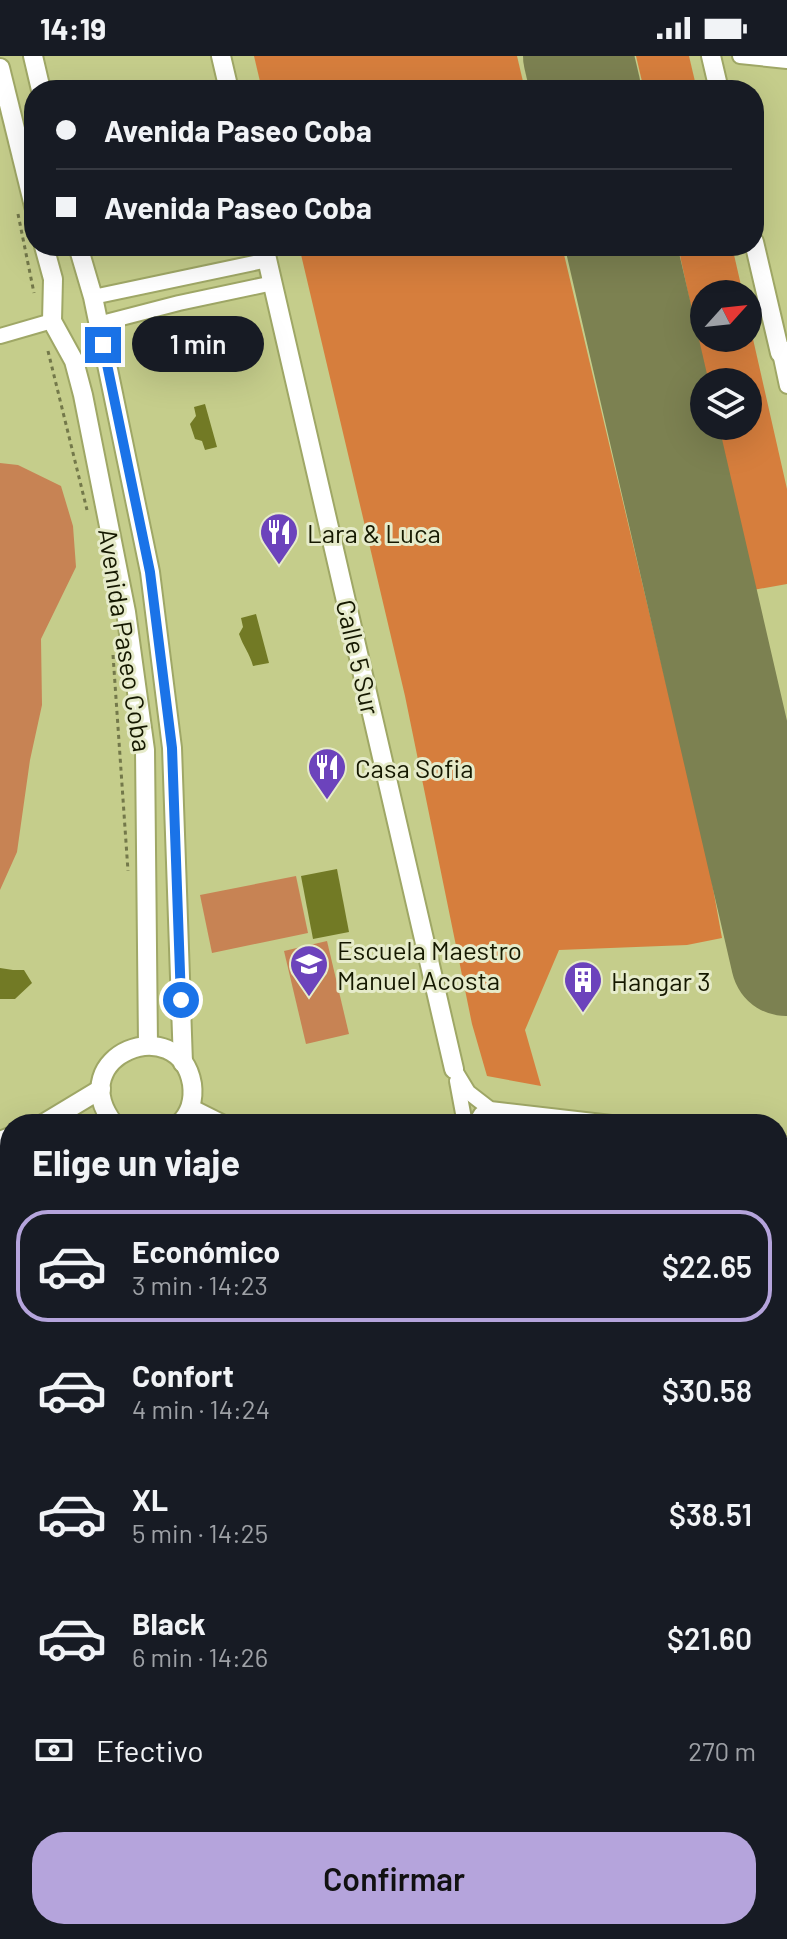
<!DOCTYPE html>
<html lang="es">
<head>
<meta charset="utf-8">
<style>
	:root { --surface:#171b24; --page:#20242c; --text:#f1f3f6; --muted:#9ea1a6; --line:#363941; --accent:#b5a4dc }
	body { margin:0; font-family:Barlow,sans-serif; background:var(--page); color:var(--text); height:100vh; display:flex; flex-direction:column; font-size:30px; white-space:nowrap }
	* { box-sizing:border-box; margin:0 }
	p { font-size:26px; color:var(--muted) }
	.icon { flex:none; width:44px; height:44px; fill:none; stroke:currentColor; stroke-width:2; stroke-linecap:round; stroke-linejoin:round }
	.map { position:relative; flex:1; overflow:hidden }
	.sheet { position:absolute; left:0px; top:1058px; width:788px; height:826px; display:flex; flex-direction:column; background:var(--surface); border-radius:32px 32px 0 0; box-shadow:0 8px 32px #0002 }
	.sheet>* { flex:none }
	.guide { position:absolute; left:24px; top:24px; width:740px; height:176px; border-radius:32px; box-shadow:0 8px 32px #0002; display:grid; align-content:center; height:176px; padding:0 32px; background:var(--surface) }
	.needle { width:52px; rotate:63deg }
	.buttons { position:absolute; left:690px; top:224px; display:grid; gap:16px }
	.buttons a { display:grid; place-items:center; width:72px; height:72px; border-radius:50%; background:var(--surface); box-shadow:0 8px 32px #0002; font-size:40px }
	.end { position:absolute; width:36px; height:36px; margin:-18px; border:10px solid #1a73e8; background:#fff; box-shadow:0 0 0 4px #fff }
	.from { border-radius:50% }
	.bubble { position:absolute; height:56px; border-radius:28px; background:var(--surface); box-shadow:0 8px 32px #0002; font-size:26px; font-weight:600; line-height:56px; text-align:center }
	.guide b { display:flex; align-items:center; gap:28px; height:76px; font-size:30px }
	.guide b+b { border-top:2px solid var(--line) }
	.guide i { width:20px; height:20px; background:var(--text) }
	ul { padding:0; list-style:none }
	li { display:flex; align-items:center; gap:24px; height:112px; margin:0 16px 12px; padding:0 16px; border:4px solid transparent; border-radius:32px }
	li div { flex:1 }
	li b { display:block; font-size:30px }
	li em { font-style:normal; font-weight:600 }
	li.selected { border-color:var(--accent) }
	li>.icon { width:72px; height:72px; stroke-width:1.5 }
	h2 { padding:0 32px; font-size:36px; line-height:96px }
	.pay { display:flex; align-items:center; gap:20px; height:88px; padding:0 32px; font-size:30px }
	.pay p { margin-inline-start:auto }
	.action { display:flex; gap:16px; margin-top:auto; padding:16px 32px }
	.action a { flex:1; height:92px; border-radius:32px; background:var(--accent); color:#111; font-size:32px; font-weight:600; line-height:92px; text-align:center }
	.status { display:flex; justify-content:space-between; align-items:center; height:56px; padding:0 40px; background:var(--surface); direction:ltr }
	.status svg { height:22px; fill:currentColor }
	.map>svg:first-child { display:block }
</style>
</head>
<body>
<div class="status"><b>14:19</b><svg viewBox="0 0 49 12"><path d="M0 12V9h3v3zM5 12V6h3v6zM10 12V3h3v9zM15 12V0h3v12zM26 1h20v11H26zM47 4h2v5h-2z"/></svg></div>
<div class="map">
<svg width="787" height="1883" viewBox="0 0 787 1883">
	<rect width="100%" height="100%" fill="#c5cd8b"/>
	<g fill="#c78354">
		<polygon points="0,407 18,409 61,430 73,470 76,511 41,583 42,649 30,704 17,796 0,834"/>
		<polygon points="296,820 308,877 212,897 200,839"/>
		<polygon points="327,885 349,978 306,988 284,895"/>
	</g>
	<g fill="#d67e3d">
		<polygon points="254,0 517,0 525,34 262,34"/>
		<polygon points="636,0 689,0 697,34 644,34"/>
		<polygon points="299,190 562,190 707,799 722,882 687,889 559,894 525,974 541,1030 487,1020 472,968 405,640"/>
		<polygon points="678,190 732,190 743,238 704,238 704,282 748,282 748,261 787,433 787,528 753,534 717,370 748,370 748,326 707,326"/>
	</g>
	<g fill="#727a25">
		<polygon points="205,348 217,391 205,394 202,385 195,383 190,368 196,360 194,351"/>
		<path d="M256,558L269,607L253,610C250,598 243,590 239,578L243,571L241,562Z"/>
		<polygon points="337,813 349,876 313,883 301,820"/>
		<polygon points="0,912 13,914 24,914 32,927 15,943 0,943"/>
		<polygon points="84,1874 97,1874 162,1883 34,1883"/>
		<polygon points="381,1874 727,1874 762,1883 359,1883"/>
	</g>
	<g fill="none" stroke-linecap="round" stroke-linejoin="round">
		<polyline stroke="#7c8151" stroke-width="44" points="786,905 787,909"/>
		<g stroke="#7c8151" stroke-width="110">
			<polyline points="578,0 586,34"/>
			<polyline points="621,190 786,905"/>
		</g>
		<defs>
			<polyline id="lane" points="778,1608 787,1632"/>
			<g id="street">
				<polyline points="740,0 787,5"/>
				<polyline points="93,241 268,204"/>
				<polyline points="98,268 179,247 273,227"/>
				<polyline points="0,280 52,265"/>
				<polyline points="780,297 787,330"/>
				<polyline points="454,1013 468,1036 490,1053 620,1068"/>
				<polyline points="457,1025 465,1068"/>
				<polyline points="190,1050 226,1068"/>
				<polyline points="475,1068 481,1058 490,1053"/>
				<polyline points="778,1087 787,1088"/>
				<polyline points="778,1326 787,1328"/>
				<polyline points="0,1564 10,1568"/>
			</g>
			<g id="secondary">
				<polyline points="33,0 41,34"/>
				<polyline points="221,0 229,34"/>
				<polyline points="711,0 719,34"/>
				<polyline points="0,12 34,150"/>
				<polyline points="754,186 780,297 787,295"/>
				<polyline points="44,190 53,223 52,265 74,305 83,339 126,556 145,694 148,989"/>
				<polyline points="78,190 93,241 150,516 172,692 183,1007"/>
				<polyline points="264,190 454,1013"/>
				<polyline points="43,1068 101,1033"/>
				<path d="M114,1068C61,999 179,954 192,1028C194,1043 190,1058 179,1068"/>
				<polyline points="0,1085 10,1081"/>
				<polyline points="0,1133 10,1128"/>
			</g>
		</defs>
		<use href="#lane" stroke="#9fa766" stroke-width="11"/>
		<use href="#street" stroke="#9fa766" stroke-width="18"/>
		<use href="#secondary" stroke="#9fa766" stroke-width="22"/>
		<g stroke="#73784a" stroke-width="3" stroke-dasharray="4 4" stroke-linecap="butt">
			<polyline points="18,158 34,237"/>
			<polyline points="48,295 87,454"/>
			<polyline points="113,599 128,815"/>
			<polyline points="0,1193 10,1188"/>
			<polyline points="778,1413 787,1418"/>
			<polyline points="0,1448 10,1453"/>
			<polyline points="0,1816 10,1816"/>
			<polyline points="778,1872 787,1874"/>
		</g>
		<use href="#lane" stroke="#fff" stroke-width="7"/>
		<use href="#street" stroke="#fff" stroke-width="14"/>
		<use href="#secondary" stroke="#fff" stroke-width="18"/>
	</g>
	<g fill="none" stroke-linecap="round" stroke-linejoin="round">
		<polyline stroke="#1a73e8" stroke-width="10" points="103,289 150,516 172,692 181,944"/>
	</g>
	<defs>
		<symbol id="restaurant-pin" viewBox="-11 -11 22 30"><path d="M0 17L-7.5 6A9.5 9.5 0 1 1 7.5 6Z" fill="#6c43bc" stroke="#e6ebca"/><path d="M-5-6h1v4h1v-4h1v4h1v-4h1v5L-1.5 .5V6h-2V.5L-5-1ZM5-6V6H3V1.5H1.5Q1.5-4 5-6Z" fill="#fff"/></symbol>
		<symbol id="school-pin" viewBox="-11 -11 22 30"><path d="M0 17L-7.5 6A9.5 9.5 0 1 1 7.5 6Z" fill="#6c43bc" stroke="#e6ebca"/><path d="M0-5L7-2L0 1L-7-2ZM-4 1L0 2.5L4 1V4Q0 6-4 4Z" fill="#fff"/></symbol>
		<symbol id="building-pin" viewBox="-11 -11 22 30"><path d="M0 17L-7.5 6A9.5 9.5 0 1 1 7.5 6Z" fill="#6c43bc" stroke="#e6ebca"/><path d="M-4-6H4V6H1V3H-1V6H-4ZM-2.5-4.3h1.7v1.8h-1.7ZM.8-4.3h1.7v1.8H.8ZM-2.5-1h1.7V.8h-1.7ZM.8-1h1.7V.8H.8Z" fill="#fff"/></symbol>
	</defs>
	<g fill-rule="evenodd">
		<use href="#restaurant-pin" x="257" y="454" width="44" height="60"/>
		<use href="#restaurant-pin" x="305" y="689" width="44" height="60"/>
		<use href="#school-pin" x="287" y="886" width="44" height="60"/>
		<use href="#building-pin" x="561" y="902" width="44" height="60"/>
	</g>
	<g text-anchor="middle" dominant-baseline="central" stroke-width="6" stroke-linejoin="round" paint-order="stroke">
		<g font-size="26" fill="#151800" stroke="#e6ebca" text-anchor="start">
			<text x="307" y="476">Lara &amp; Luca</text>
			<text x="355" y="711">Casa Sofia</text>
			<text x="337" y="893">Escuela Maestro<tspan x="337" dy="30">Manuel Acosta</tspan></text>
			<text x="611" y="924">Hangar 3</text>
		</g>
		<g font-size="26" fill="#151800" stroke="#e6ebca">
			<text transform="translate(126 584) rotate(81)">Avenida Paseo Coba</text>
			<text transform="translate(359 601) rotate(77)">Calle 5 Sur</text>
		</g>
	</g>
</svg>
<div class="buttons">
<a><svg class="needle" viewBox="-14 -14 28 28"><path d="M0-13l5 13h-10z" fill="#e53935"/><path d="M0 13l5-13h-10z" fill="#9ea1a6"/></svg></a>
<a><svg class="icon" aria-label="layers" viewBox="0 0 24 24"><path d="M12 4l9 5-9 5-9-5zM3 14l9 5 9-5"/></svg></a>
</div>
<i class="end from" style="left:181px;top:944px"></i>
<i class="end" style="left:103px;top:289px"></i>
<div class="bubble" style="left:132px;top:260px;width:132px">1 min</div>
<div class="guide">
<b><i class="from"></i>Avenida Paseo Coba</b>
<b><i></i>Avenida Paseo Coba</b>
</div>
<section class="sheet">
<h2>Elige un viaje</h2>
<ul>
<li class="selected"><svg class="icon" aria-label="car" viewBox="0 0 24 24"><path d="M5 17H2v-5l4-1 3-4h7l3 4 3 1v5h-3M9 17h6M6 11h13"/><circle cx="7" cy="17" r="2"/><circle cx="17" cy="17" r="2"/></svg><div><b>Económico</b><p>3 min · 14:23</p></div><em>$22.65</em></li>
<li><svg class="icon" aria-label="car" viewBox="0 0 24 24"><path d="M5 17H2v-5l4-1 3-4h7l3 4 3 1v5h-3M9 17h6M6 11h13"/><circle cx="7" cy="17" r="2"/><circle cx="17" cy="17" r="2"/></svg><div><b>Confort</b><p>4 min · 14:24</p></div><em>$30.58</em></li>
<li><svg class="icon" aria-label="car" viewBox="0 0 24 24"><path d="M5 17H2v-5l4-1 3-4h7l3 4 3 1v5h-3M9 17h6M6 11h13"/><circle cx="7" cy="17" r="2"/><circle cx="17" cy="17" r="2"/></svg><div><b>XL</b><p>5 min · 14:25</p></div><em>$38.51</em></li>
<li><svg class="icon" aria-label="car" viewBox="0 0 24 24"><path d="M5 17H2v-5l4-1 3-4h7l3 4 3 1v5h-3M9 17h6M6 11h13"/><circle cx="7" cy="17" r="2"/><circle cx="17" cy="17" r="2"/></svg><div><b>Black</b><p>6 min · 14:26</p></div><em>$21.60</em></li>
</ul>
<div class="pay"><svg class="icon" aria-label="cash" viewBox="0 0 24 24"><path d="M3 7h18v10H3z"/><circle cx="12" cy="12" r="2"/></svg>Efectivo<p>270 m</p></div>
<div class="action"><a>Confirmar</a></div>
</section>
</div>
</body>
</html>
